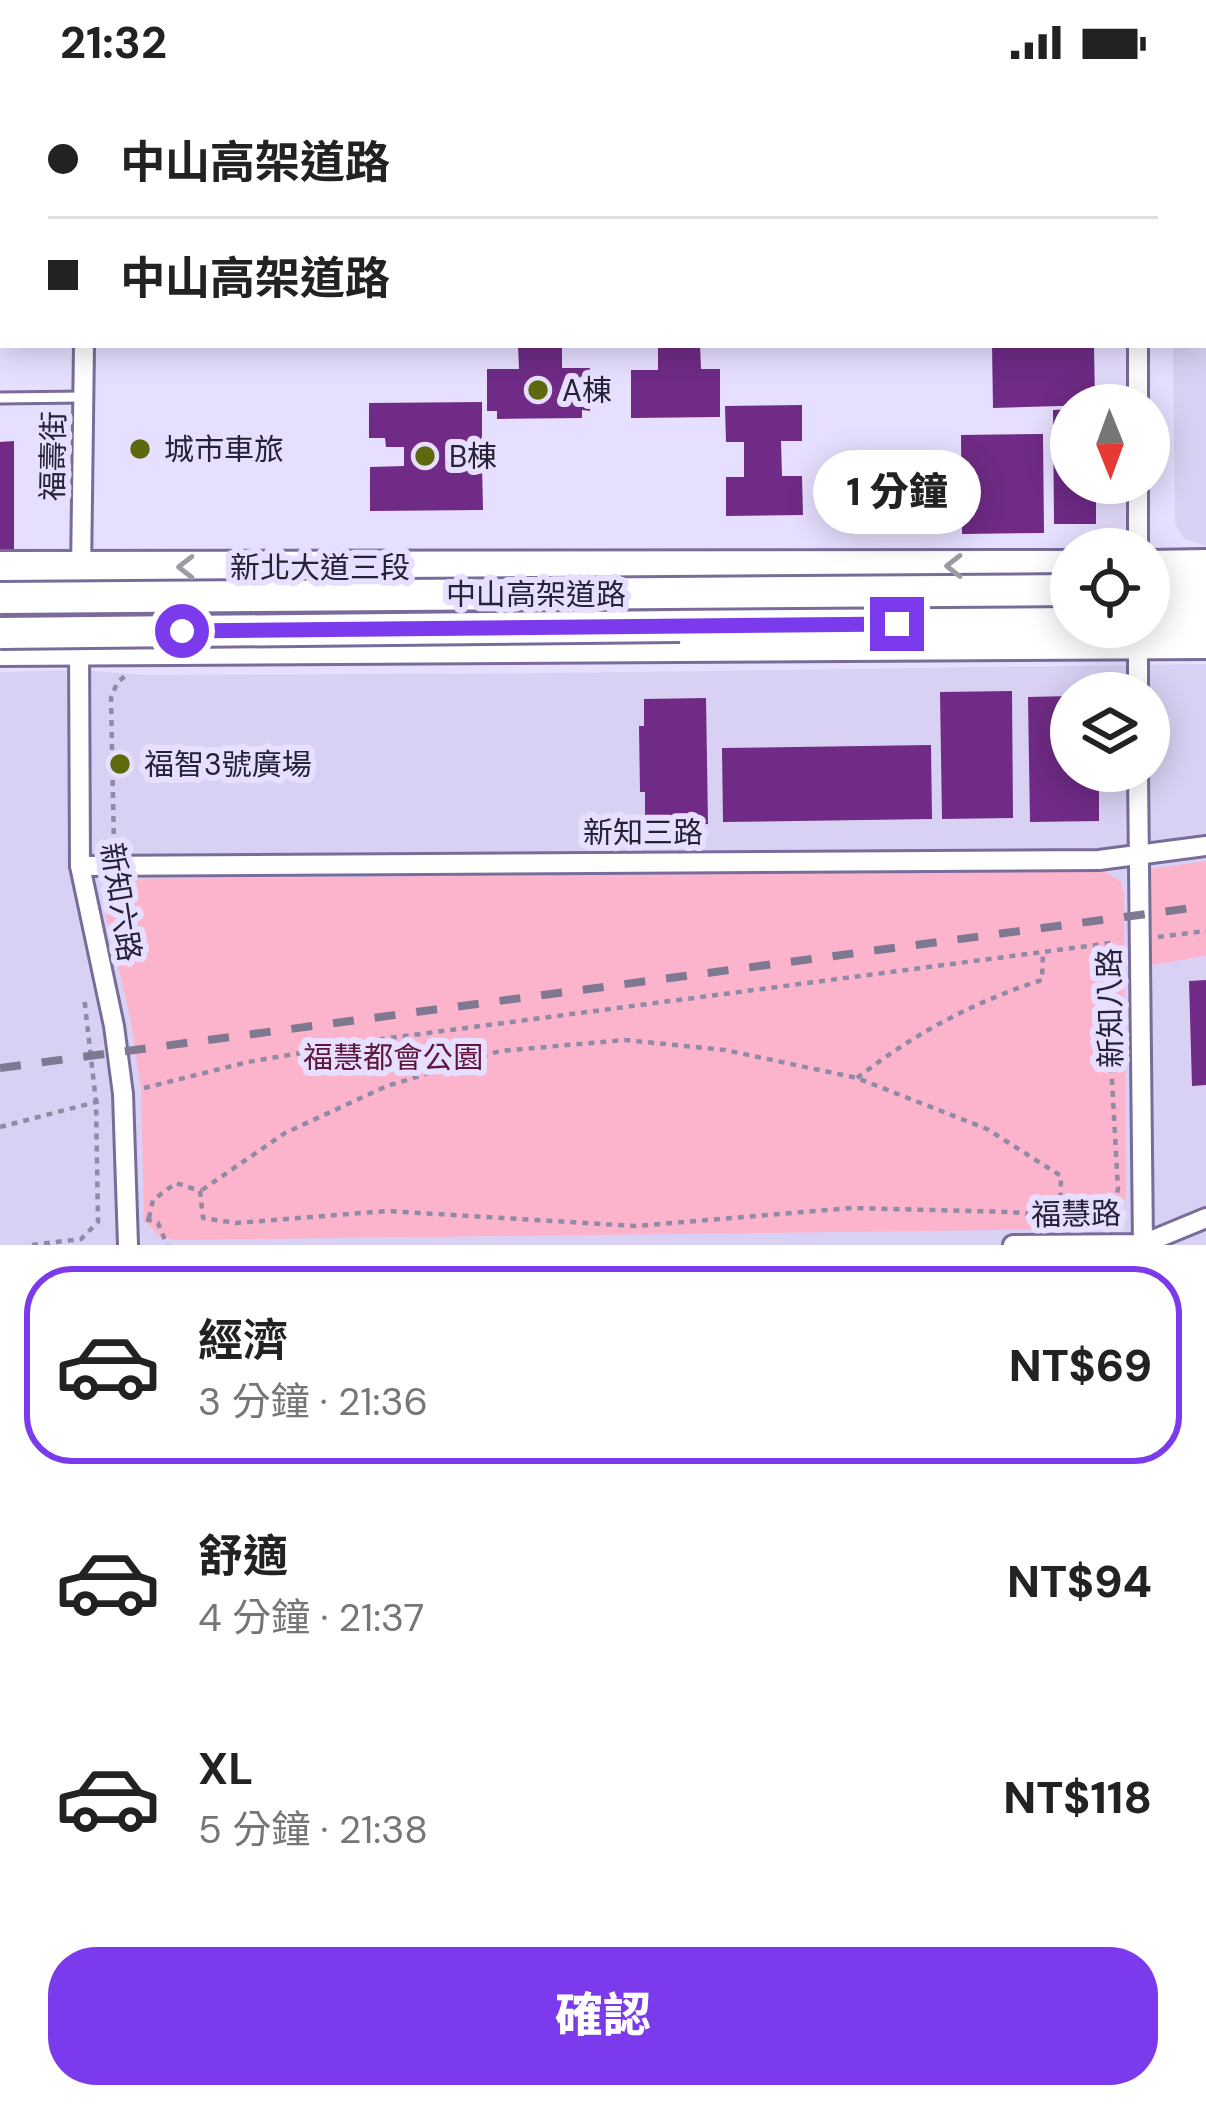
<!DOCTYPE html>
<html lang="zh-TW">
<head>
<meta charset="utf-8">
<style>
	:root { --surface:#fff; --page:#f2f2f2; --text:#222; --muted:#767676; --line:#e0e0e0; --accent:#7c3aed }
	body { margin:0; font-family:"DM Sans","Noto Sans TC",sans-serif; background:var(--page); color:var(--text); height:100vh; display:flex; flex-direction:column; font-size:45px; white-space:nowrap }
	* { box-sizing:border-box; margin:0 }
	p { font-size:39px; color:var(--muted) }
	.icon { flex:none; width:66px; height:66px; fill:none; stroke:currentColor; stroke-width:2; stroke-linecap:round; stroke-linejoin:round }
	.map { position:relative; height:1161px; overflow:hidden }
	.drawer { display:flex; flex-direction:column; background:var(--surface); flex:1 }
	.drawer>* { flex:none }
	.guide { position:absolute; left:0px; top:0px; width:1206px; height:264px; box-shadow:0 6px 30px #0003; display:grid; align-content:center; height:264px; padding:0 48px; background:var(--surface) }
	.needle { width:78px; rotate:179deg }
	.fabs { position:absolute; left:1050px; top:300px; display:grid; gap:24px }
	.fabs a { display:grid; place-items:center; width:120px; height:120px; border-radius:50%; background:var(--surface); box-shadow:0 6px 30px #0003; font-size:60px }
	.end { position:absolute; width:54px; height:54px; margin:-27px; border:15px solid #7c3aed; background:#fff; box-shadow:0 0 0 6px #fff }
	.from { border-radius:50% }
	.bubble { position:absolute; height:84px; border-radius:42px; background:var(--surface); box-shadow:0 6px 30px #0003; font-size:39px; font-weight:800; line-height:84px; text-align:center }
	.guide b { display:flex; align-items:center; gap:42px; height:114px; font-size:45px }
	.guide b+b { border-top:3px solid var(--line) }
	.guide i { width:30px; height:30px; background:var(--text) }
	ul { padding:21px 0 0; list-style:none }
	li { display:flex; align-items:center; gap:36px; height:198px; margin:0 24px 18px; padding:0 24px; border:6px solid transparent; border-radius:48px }
	li div { flex:1 }
	li b { display:block; font-size:45px }
	li em { font-style:normal; font-weight:800 }
	li.on { border-color:var(--accent) }
	li>.icon { width:108px; height:108px; stroke-width:1.5 }
	.button { display:flex; gap:24px; margin-top:auto; padding:24px 48px }
	.button a { flex:1; height:138px; border-radius:48px; background:var(--accent); color:#fff; font-size:48px; font-weight:800; line-height:138px; text-align:center }
	.status { display:flex; justify-content:space-between; align-items:center; height:84px; padding:0 60px; background:var(--surface); direction:ltr }
	.status svg { height:33px; fill:currentColor }
	.map>svg:first-child { display:block }
</style>
</head>
<body>
<div class="status"><b>21:32</b><svg viewBox="0 0 49 12"><path d="M0 12V9h3v3zM5 12V6h3v6zM10 12V3h3v9zM15 12V0h3v12zM26 1h20v11H26zM47 4h2v5h-2z"/></svg></div>
<div class="map">
<svg width="1206" height="1161" viewBox="0 0 1206 1161">
	<rect width="100%" height="100%" fill="#e7dfff"/>
	<g fill="#d9d1f3" fill-rule="evenodd">
		<polygon points="1171,0 1206,0 1206,462 1184,455 1175,440 1173,261 1203,261 1203,3"/>
		<path d="M1206,580V1161H0V588L82,586L147,591L559,589ZM1071,609H1149V687H1071Z"/>
	</g>
	<g fill="#fcb4cd">
		<polygon points="1206,777 1206,872 1152,881 1150,785"/>
		<path d="M1102,786L1121,798L1124,810L1126,1111C1120,1131 1110,1139 1091,1145L173,1156L160,1153L144,1136L141,1005L131,937L104,824C105,807 109,801 124,795Z"/>
	</g>
	<g fill="#6f2b85">
		<polygon points="518,261 562,261 562,284 590,284 590,327 582,326 582,334 497,335 497,327 487,327 487,285 519,285"/>
		<polygon points="658,261 700,261 701,285 720,285 720,333 631,334 631,286 658,286"/>
		<polygon points="992,261 1094,261 1095,321 993,324"/>
		<polygon points="482,318 482,356 468,356 468,362 445,363 446,382 482,381 483,426 370,427 370,383 404,382 404,363 386,363 385,354 369,354 369,319"/>
		<polygon points="802,321 802,357 781,357 782,392 802,392 803,431 726,432 726,393 744,393 744,358 726,358 725,322"/>
		<polygon points="1071,325 1071,399 1096,399 1096,440 1054,440 1053,326"/>
		<polygon points="1043,350 1044,449 962,450 961,351"/>
		<polygon points="14,357 14,466 0,466 0,358"/>
		<polygon points="851,369 935,369 935,450 852,450"/>
		<polygon points="1012,607 1013,734 942,735 940,608"/>
		<polygon points="1071,612 1071,687 1099,687 1099,737 1030,738 1028,613"/>
		<polygon points="706,614 708,740 645,741 645,708 640,708 639,642 644,642 644,615"/>
		<polygon points="931,661 932,735 723,738 722,664"/>
		<polygon points="1206,896 1206,1001 1192,1002 1189,897"/>
	</g>
	<g fill="none" stroke-linecap="round" stroke-linejoin="round">
		<defs>
			<g id="service">
				<polyline points="0,105 3,105"/>
				<polyline points="0,217 3,217"/>
				<polyline points="0,314 84,313"/>
			</g>
			<g id="minor">
				<polyline points="84,3 84,0"/>
				<polyline points="1139,3 1139,0"/>
				<polyline points="1138,321 1138,261"/>
				<polyline points="1138,465 1138,399"/>
				<polyline points="81,489 84,261"/>
				<polyline points="1138,554 1138,609"/>
				<polyline points="79,558 80,782 114,942 123,1010 128,1161"/>
				<polyline points="1138,687 1143,1161"/>
				<polyline points="80,782 1099,776 1206,762"/>
				<polyline points="1013,1161 1143,1160 1206,1134"/>
			</g>
			<g id="primary">
				<polyline points="1149,482 1206,481"/>
				<polyline points="0,483 1071,482"/>
				<polyline points="1149,522 1206,522"/>
				<polyline points="177,528 1071,523"/>
				<polyline points="0,529 87,528"/>
				<polyline points="0,566 1206,559"/>
			</g>
			<g id="trunk">
				<polyline points="1149,505 1206,505"/>
				<polyline points="1149,538 1206,537"/>
				<polyline points="680,542 1071,539"/>
			</g>
		</defs>
		<use href="#service" stroke="#796c9a" stroke-width="15"/>
		<use href="#minor" stroke="#796c9a" stroke-width="24"/>
		<use href="#primary" stroke="#796c9a" stroke-width="36"/>
		<use href="#trunk" stroke="#796c9a" stroke-width="36"/>
		<g stroke="#908aa4" stroke-width="4.5" stroke-dasharray="6 6" stroke-linecap="butt">
			<polyline points="114,762 111,614 117,599 125,592"/>
			<polyline points="1158,853 1206,847"/>
			<path d="M857,994C914,950 973,918 1042,896L1043,868"/>
			<polyline points="144,1004 248,978 382,955 1111,859"/>
			<polyline points="0,1043 104,1016"/>
			<polyline points="202,1106 285,1049 387,1002 500,967 625,956 725,966 857,994 987,1045 1061,1092 1060,1133"/>
			<polyline points="149,1134 153,1116 176,1099 200,1107 203,1134 236,1139 387,1127 635,1142 852,1124 1011,1128 1089,1136 1114,1125 1118,1105 1107,907 1114,858"/>
			<polyline points="146,1135 158,1139 167,1161"/>
			<polyline points="32,1161 81,1155 98,1138 96,1018 84,912"/>
		</g>
		<use href="#service" stroke="#fff" stroke-width="9"/>
		<use href="#minor" stroke="#fff" stroke-width="18"/>
		<use href="#primary" stroke="#fff" stroke-width="30"/>
		<use href="#trunk" stroke="#fff" stroke-width="30"/>
		<polyline stroke="#7f7891" stroke-width="8" stroke-dasharray="21 21" stroke-linecap="butt" points="0,984 1206,822"/>
		<defs>
			<g id="trunk-bridge">
				<polyline points="0,514 1071,506"/>
				<polyline points="0,549 680,542"/>
			</g>
		</defs>
		<use href="#trunk-bridge" stroke="#796c9a" stroke-width="36" stroke-linecap="butt"/>
		<use href="#trunk-bridge" stroke="#fff" stroke-width="30"/>
	</g>
	<defs><path id="oneway-chevron" d="M-2-3.5L2.5 0L-2 3.5" fill="none" stroke-width="1.6" stroke-linecap="round" stroke-linejoin="round" transform="scale(3)"/></defs>
	<g stroke="#9d9ba4">
		<use href="#oneway-chevron" transform="translate(954 482) rotate(180)"/>
		<use href="#oneway-chevron" transform="translate(186 483) rotate(180)"/>
	</g>
	<g fill="none" stroke-linecap="round" stroke-linejoin="round">
		<polyline stroke="#7c3aed" stroke-width="15" points="182,547 897,540"/>
	</g>
	<g fill="#5e690e" stroke="#e7dfff" stroke-width="4.5">
		<circle cx="538" cy="306" r="12"/>
		<circle cx="140" cy="365" r="12"/>
		<circle cx="425" cy="372" r="12"/>
		<circle cx="120" cy="680" r="12"/>
	</g>
	<g text-anchor="middle" dominant-baseline="central" stroke-width="12" stroke-linejoin="round" paint-order="stroke">
		<g font-size="30" fill="#262134" stroke="#e7dfff" text-anchor="start">
			<text x="562" y="306">A棟</text>
			<text x="164" y="365">城市車旅</text>
			<text x="449" y="372">B棟</text>
			<text x="144" y="680">福智3號廣場</text>
		</g>
		<g font-size="30" fill="#262134" stroke="#e7dfff">
			<text transform="translate(53 372) rotate(-89)">福壽街</text>
			<text x="320" y="483">新北大道三段</text>
			<text x="536" y="510">中山高架道路</text>
			<text x="643" y="748">新知三路</text>
			<text transform="translate(121 818) rotate(81)">新知六路</text>
			<text transform="translate(1110 924) rotate(-91)">新知八路</text>
			<text transform="translate(1076 1130) rotate(-1)">福慧路</text>
		</g>
		<g font-size="30" fill="#611739" stroke="#e7dfff">
			<text x="393" y="973">福慧都會公園</text>
		</g>
	</g>
</svg>
<div class="fabs">
<a><svg class="needle" viewBox="-14 -14 28 28"><path d="M0-13l5 13h-10z" fill="#e53935"/><path d="M0 13l5-13h-10z" fill="#767676"/></svg></a>
<a><svg class="icon" aria-label="locate" viewBox="0 0 24 24"><circle cx="12" cy="12" r="6"/><path d="M12 2v4M12 18v4M2 12h4M18 12h4"/></svg></a>
<a><svg class="icon" aria-label="layers" viewBox="0 0 24 24"><path d="M12 4l9 5-9 5-9-5zM3 14l9 5 9-5"/></svg></a>
</div>
<i class="end from" style="left:182px;top:547px"></i>
<i class="end" style="left:897px;top:540px"></i>
<div class="bubble" style="left:813px;top:366px;width:168px">1 分鐘</div>
<div class="guide">
<b><i class="from"></i>中山高架道路</b>
<b><i></i>中山高架道路</b>
</div>
</div>
<section class="drawer">
<ul>
<li class="on"><svg class="icon" aria-label="car" viewBox="0 0 24 24"><path d="M5 17H2v-5l4-1 3-4h7l3 4 3 1v5h-3M9 17h6M6 11h13"/><circle cx="7" cy="17" r="2"/><circle cx="17" cy="17" r="2"/></svg><div><b>經濟</b><p>3 分鐘 · 21:36</p></div><em>NT$69</em></li>
<li><svg class="icon" aria-label="car" viewBox="0 0 24 24"><path d="M5 17H2v-5l4-1 3-4h7l3 4 3 1v5h-3M9 17h6M6 11h13"/><circle cx="7" cy="17" r="2"/><circle cx="17" cy="17" r="2"/></svg><div><b>舒適</b><p>4 分鐘 · 21:37</p></div><em>NT$94</em></li>
<li><svg class="icon" aria-label="car" viewBox="0 0 24 24"><path d="M5 17H2v-5l4-1 3-4h7l3 4 3 1v5h-3M9 17h6M6 11h13"/><circle cx="7" cy="17" r="2"/><circle cx="17" cy="17" r="2"/></svg><div><b>XL</b><p>5 分鐘 · 21:38</p></div><em>NT$118</em></li>
</ul>
<div class="button"><a>確認</a></div>
</section>
</body>
</html>
